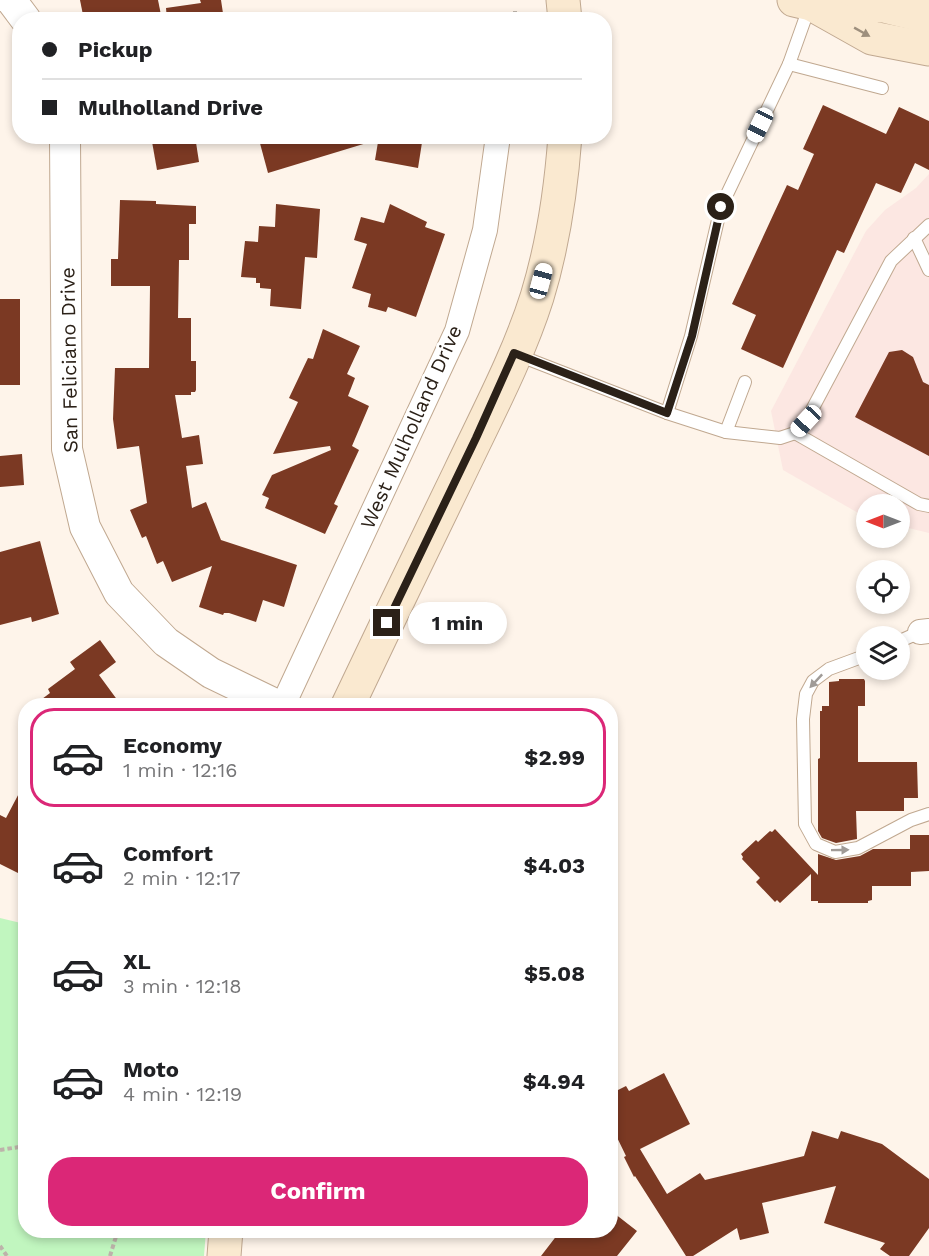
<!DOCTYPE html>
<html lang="en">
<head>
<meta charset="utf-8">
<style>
	:root { --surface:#fff; --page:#f6f6f6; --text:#202124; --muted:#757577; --line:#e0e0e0; --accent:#db2777 }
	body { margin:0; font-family:"Work Sans",sans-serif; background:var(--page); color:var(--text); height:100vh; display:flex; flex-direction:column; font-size:22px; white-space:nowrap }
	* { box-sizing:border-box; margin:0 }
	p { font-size:20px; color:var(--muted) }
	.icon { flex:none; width:33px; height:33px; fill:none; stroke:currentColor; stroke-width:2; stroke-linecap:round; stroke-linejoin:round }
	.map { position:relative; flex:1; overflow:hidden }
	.details { position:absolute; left:18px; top:698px; width:600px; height:540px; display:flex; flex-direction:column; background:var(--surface); border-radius:24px; box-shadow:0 3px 9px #0003 }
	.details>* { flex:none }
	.hud { position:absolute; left:12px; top:12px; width:600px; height:132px; border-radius:24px; box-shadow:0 3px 9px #0003; display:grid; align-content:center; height:132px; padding:0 30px; background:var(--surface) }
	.needle { width:39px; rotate:270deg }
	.controls { position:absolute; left:856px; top:494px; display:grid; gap:12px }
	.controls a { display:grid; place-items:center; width:54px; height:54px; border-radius:50%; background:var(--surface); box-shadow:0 3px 9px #0003; font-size:30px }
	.end { position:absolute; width:27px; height:27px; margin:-14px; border:8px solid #2b2118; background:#fff; box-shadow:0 0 0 3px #fff }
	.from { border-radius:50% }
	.bubble { position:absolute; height:42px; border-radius:21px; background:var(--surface); box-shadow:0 3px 9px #0003; font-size:20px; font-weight:700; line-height:42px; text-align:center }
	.car { position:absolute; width:18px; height:36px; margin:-18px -9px; border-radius:8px; box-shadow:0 0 4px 2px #0007; background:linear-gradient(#fff 24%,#345 0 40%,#fff 0 76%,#345 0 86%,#fff 0) }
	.hud b { display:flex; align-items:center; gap:21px; height:57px; font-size:22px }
	.hud b+b { border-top:2px solid var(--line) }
	.hud i { width:15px; height:15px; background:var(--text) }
	ul { padding:10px 0 0; list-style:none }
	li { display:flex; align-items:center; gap:18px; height:99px; margin:0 12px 9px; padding:0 18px; border:3px solid transparent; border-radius:24px }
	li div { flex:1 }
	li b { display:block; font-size:22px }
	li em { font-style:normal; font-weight:700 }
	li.on { border-color:var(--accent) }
	li>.icon { width:54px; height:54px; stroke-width:1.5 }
	.primary-button { display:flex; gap:12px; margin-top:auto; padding:12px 30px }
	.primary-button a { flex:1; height:69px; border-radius:24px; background:var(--accent); color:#fff; font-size:24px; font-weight:700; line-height:69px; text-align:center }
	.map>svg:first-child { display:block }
</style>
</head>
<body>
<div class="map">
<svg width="929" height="1256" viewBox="0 0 929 1256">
	<rect width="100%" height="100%" fill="#fef4ea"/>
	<polygon fill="#fce7e2" points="929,174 929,533 900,526 900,504 867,504 867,518 783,470 771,411 866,231 885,210 916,188"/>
	<polygon fill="#c1f6bf" points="0,918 25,924 26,1230 206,1230 204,1256 0,1256"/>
	<g fill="#7b3923">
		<polygon points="80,0 158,0 162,20 84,20"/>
		<polygon points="200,0 221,0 224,20 167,20 166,8 201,3"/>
		<polygon points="823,105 886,134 899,107 929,121 929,170 915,163 901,193 876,183 844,253 837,250 783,368 741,349 756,315 732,304 787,185 798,190 814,154 803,149"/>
		<polygon points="151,136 195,136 199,162 157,170"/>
		<polygon points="258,136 369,136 370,142 268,173"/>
		<polygon points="379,136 423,136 418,168 375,160"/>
		<polygon points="120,200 156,201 156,204 196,206 196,224 189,224 189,260 179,260 178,318 191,318 191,361 196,361 196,390 195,392 191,392 191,395 175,395 182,438 199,435 203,464 186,466 192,508 206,502 221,540 297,565 284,607 263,600 256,622 229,613 224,613 223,615 199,607 212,566 172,582 163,561 157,564 146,536 142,538 130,510 147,503 139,446 117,449 113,419 115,368 149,368 150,286 111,286 111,259 118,259"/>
		<polygon points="276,204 320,209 317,258 305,257 301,309 270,306 271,289 260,288 260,283 256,283 256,278 241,277 245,241 258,242 259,226 275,227"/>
		<polygon points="390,204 427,222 425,227 445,234 416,317 388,307 386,312 368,307 371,294 352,288 367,244 354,240 361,217 384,223"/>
		<rect x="0" y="299" width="20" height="86"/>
		<polygon points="323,329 360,346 347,374 355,378 348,396 369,406 352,446 359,450 334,504 338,506 325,534 265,508 269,498 262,495 272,475 331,450 330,446 273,454 298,402 289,398 308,358 313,359"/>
		<polygon points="902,350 913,357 923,382 929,385 929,456 855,417 889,352"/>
		<polygon points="22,454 24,485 0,487 0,456"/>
		<polygon points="40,541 59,614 32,622 31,617 0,625 0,552"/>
		<polygon points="100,640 116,662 99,675 121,705 34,705 50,693 48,689 75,669 70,662"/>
		<polygon points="839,679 864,679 865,681 865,706 858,706 858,762 917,762 918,798 904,798 904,811 856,811 857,839 836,843 822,838 818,831 818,759 820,758 820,711 822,711 822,706 829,706 829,682 839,681"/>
		<polygon points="26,780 26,877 0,864 0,815 6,818"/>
		<polygon points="775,829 818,875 818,854 836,860 860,856 873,849 910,849 910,835 929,835 929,871 911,872 911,886 872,886 872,900 868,901 868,903 818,903 818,901 811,901 811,874 780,903 777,900 775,902 756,882 760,878 742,859 743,857 741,854 756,840 758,842 770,831 772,832"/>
		<polygon points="664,1073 690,1124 640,1149 667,1194 700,1173 705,1180 804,1156 812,1131 838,1139 841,1131 882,1144 929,1179 929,1228 909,1256 890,1256 880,1249 885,1243 824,1223 836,1186 762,1203 769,1233 740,1240 737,1228 693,1256 686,1256 635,1176 634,1177 624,1157 626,1156 610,1123 610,1094 626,1086 629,1091"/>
		<polygon points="610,1210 637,1231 617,1256 541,1256 561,1230 610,1230"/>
	</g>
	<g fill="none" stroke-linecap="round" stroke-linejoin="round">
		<defs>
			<g id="service">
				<polyline points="789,64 882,88"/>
				<polyline points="914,238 929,270"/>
				<polyline points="515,354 667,413 726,432 780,438 795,433 806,421 891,261 929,225"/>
				<polyline points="667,413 691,336 721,207 789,64 810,5"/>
				<polyline points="726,432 745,382"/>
				<polyline points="795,433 919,504 929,506"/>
				<polyline points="900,641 920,632"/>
				<polyline points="867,655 829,669 813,681 806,694 803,719 805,824 816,844 835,852 858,848 911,820 929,814"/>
			</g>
			<g id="minor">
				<polyline points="920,632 929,631"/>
				<polyline points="283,705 457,331 485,230 498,136"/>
			</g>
			<g id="tertiary">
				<polyline points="11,0 26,20"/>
				<polyline points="65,136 67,449 85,527 119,593 166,642 211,673 277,705"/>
			</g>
			<g id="secondary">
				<polyline points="563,0 565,20"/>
				<polyline points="794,0 811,4 884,6 929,17"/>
				<polyline points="815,6 872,38 929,49"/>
				<path d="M348,705C385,627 422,550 460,472C487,415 518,357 537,297C553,245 561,190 565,136"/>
				<polyline points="224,1256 226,1230"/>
			</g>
		</defs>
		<use href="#service" stroke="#c0a890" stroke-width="14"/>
		<use href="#minor" stroke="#c0a890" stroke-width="26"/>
		<use href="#tertiary" stroke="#c0a890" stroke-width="32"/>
		<use href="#secondary" stroke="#c0a890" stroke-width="35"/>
		<g stroke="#bdb3aa" stroke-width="4" stroke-dasharray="4.5 3" stroke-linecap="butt">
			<polyline points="515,11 515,20"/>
			<polyline points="0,1150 19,1147 26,1140"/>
			<polyline points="0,1246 7,1256"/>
			<polyline points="110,1256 118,1230"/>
		</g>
		<use href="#service" stroke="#fff" stroke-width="12"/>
		<use href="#minor" stroke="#fff" stroke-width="24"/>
		<use href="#tertiary" stroke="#fff" stroke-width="30"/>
		<use href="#secondary" stroke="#fae9d0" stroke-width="33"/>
	</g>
	<defs><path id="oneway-solid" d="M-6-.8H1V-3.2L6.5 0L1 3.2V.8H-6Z" transform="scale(1.5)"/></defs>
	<use fill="#9d8f7d" href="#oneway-solid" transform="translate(862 32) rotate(29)"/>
	<g fill="#a09b97">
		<use href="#oneway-solid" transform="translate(816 681) rotate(133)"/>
		<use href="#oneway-solid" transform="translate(840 850) rotate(-1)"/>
	</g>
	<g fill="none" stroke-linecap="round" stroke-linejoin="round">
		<polyline stroke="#2b2118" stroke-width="8" points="387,623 476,438 514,353 667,413 692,336 721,207"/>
	</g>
	<g text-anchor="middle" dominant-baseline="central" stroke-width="6" stroke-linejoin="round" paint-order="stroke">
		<g font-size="20" fill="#2b2118" stroke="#fff">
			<text transform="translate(69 360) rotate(-91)">San Feliciano Drive</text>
			<text transform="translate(411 427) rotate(-66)">West Mulholland Drive</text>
		</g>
	</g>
</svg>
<div class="controls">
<a><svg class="needle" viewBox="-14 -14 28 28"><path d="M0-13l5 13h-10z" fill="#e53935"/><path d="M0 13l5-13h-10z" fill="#757577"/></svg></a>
<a><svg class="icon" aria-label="locate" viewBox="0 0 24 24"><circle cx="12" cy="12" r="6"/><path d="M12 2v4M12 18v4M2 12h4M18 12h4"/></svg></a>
<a><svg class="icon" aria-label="layers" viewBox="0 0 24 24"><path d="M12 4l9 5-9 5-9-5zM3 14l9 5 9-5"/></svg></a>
</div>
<i class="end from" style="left:721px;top:207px"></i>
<i class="end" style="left:387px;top:623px"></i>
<div class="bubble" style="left:408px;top:602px;width:99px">1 min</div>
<i class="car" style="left:760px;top:125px;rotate:206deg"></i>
<i class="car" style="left:541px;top:281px;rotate:15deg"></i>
<i class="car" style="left:806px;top:421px;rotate:223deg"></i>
<div class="hud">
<b><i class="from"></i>Pickup</b>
<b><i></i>Mulholland Drive</b>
</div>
<section class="details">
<ul>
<li class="on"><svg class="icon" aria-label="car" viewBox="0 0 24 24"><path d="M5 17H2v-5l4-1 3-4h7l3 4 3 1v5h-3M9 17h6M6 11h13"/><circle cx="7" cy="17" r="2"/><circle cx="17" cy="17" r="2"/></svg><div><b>Economy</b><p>1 min · 12:16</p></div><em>$2.99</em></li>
<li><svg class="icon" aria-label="car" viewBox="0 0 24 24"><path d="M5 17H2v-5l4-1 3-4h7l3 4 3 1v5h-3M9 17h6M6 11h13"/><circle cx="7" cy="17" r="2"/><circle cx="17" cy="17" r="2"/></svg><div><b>Comfort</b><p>2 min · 12:17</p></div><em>$4.03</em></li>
<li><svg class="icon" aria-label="car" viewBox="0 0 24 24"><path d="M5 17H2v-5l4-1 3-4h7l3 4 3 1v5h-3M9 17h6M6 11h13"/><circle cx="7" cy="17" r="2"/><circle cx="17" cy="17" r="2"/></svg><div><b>XL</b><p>3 min · 12:18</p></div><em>$5.08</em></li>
<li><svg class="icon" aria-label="car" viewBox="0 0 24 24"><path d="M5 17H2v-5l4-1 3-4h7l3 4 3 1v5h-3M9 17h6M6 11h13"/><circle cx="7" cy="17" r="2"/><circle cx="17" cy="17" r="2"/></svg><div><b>Moto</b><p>4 min · 12:19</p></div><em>$4.94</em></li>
</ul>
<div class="primary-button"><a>Confirm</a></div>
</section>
</div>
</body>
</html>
